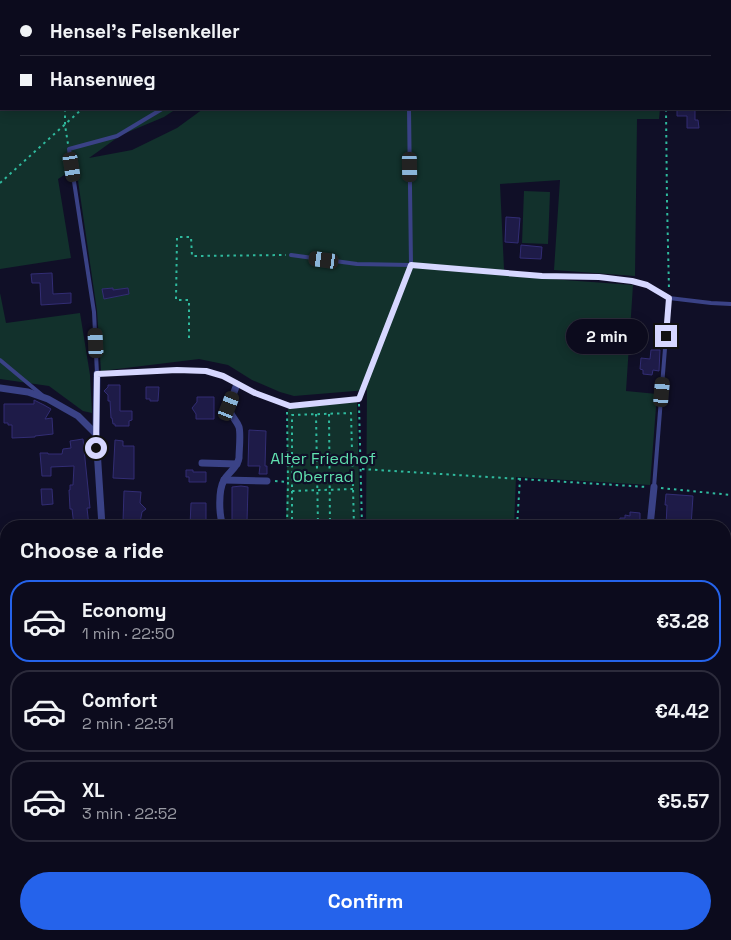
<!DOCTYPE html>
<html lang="en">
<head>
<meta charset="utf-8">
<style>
	:root { --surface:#0c0b1d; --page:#151426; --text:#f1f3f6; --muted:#9a9ba4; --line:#2c2b3b; --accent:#2563eb }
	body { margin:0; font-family:"Space Grotesk",sans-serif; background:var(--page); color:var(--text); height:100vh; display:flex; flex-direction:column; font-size:19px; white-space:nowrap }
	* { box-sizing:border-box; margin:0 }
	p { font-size:16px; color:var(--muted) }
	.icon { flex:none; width:28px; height:28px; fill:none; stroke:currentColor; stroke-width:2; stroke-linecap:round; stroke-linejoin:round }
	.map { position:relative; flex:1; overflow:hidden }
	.details { position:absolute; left:0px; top:520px; width:731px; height:420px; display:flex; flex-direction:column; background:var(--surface); border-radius:20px 20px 0 0; box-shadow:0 2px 12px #0003,0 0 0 1px var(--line) }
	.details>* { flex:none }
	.top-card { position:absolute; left:0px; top:0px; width:731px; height:110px; box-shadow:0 2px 12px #0003,0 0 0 1px var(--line); display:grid; align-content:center; height:110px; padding:0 20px; background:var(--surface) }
	.end { position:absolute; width:22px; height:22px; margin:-11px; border:6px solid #d6d7ff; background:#111; box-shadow:0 0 0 2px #111 }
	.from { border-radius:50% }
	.bubble { position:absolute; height:35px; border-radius:18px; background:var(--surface); box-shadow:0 2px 12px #0003,0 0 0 1px var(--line); font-size:16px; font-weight:600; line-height:35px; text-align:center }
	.car { position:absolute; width:15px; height:30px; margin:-15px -8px; border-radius:6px; box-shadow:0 0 4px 1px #0007; background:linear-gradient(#222 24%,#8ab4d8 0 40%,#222 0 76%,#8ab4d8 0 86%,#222 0) }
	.top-card b { display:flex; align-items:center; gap:18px; height:48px; font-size:19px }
	.top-card b+b { border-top:1px solid var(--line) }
	.top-card i { width:12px; height:12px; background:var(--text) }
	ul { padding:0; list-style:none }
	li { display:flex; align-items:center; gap:15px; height:82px; margin:0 10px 8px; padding:0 10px; border:2px solid var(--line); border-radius:20px }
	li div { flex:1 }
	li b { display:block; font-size:19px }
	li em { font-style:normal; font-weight:600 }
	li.on { border-color:var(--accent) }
	li>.icon { width:45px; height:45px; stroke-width:1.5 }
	h2 { padding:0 20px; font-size:22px; line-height:60px }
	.primary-button { display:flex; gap:10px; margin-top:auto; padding:10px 20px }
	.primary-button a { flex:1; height:58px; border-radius:30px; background:var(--accent); color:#fff; font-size:20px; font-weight:600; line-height:58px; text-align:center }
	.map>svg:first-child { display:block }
</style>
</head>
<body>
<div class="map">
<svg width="731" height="940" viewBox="0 0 731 940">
	<rect width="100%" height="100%" fill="#100f27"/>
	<g fill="#12312c">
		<polygon points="0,0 298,0 297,1 1,1 1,109 176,109 164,117 121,135 89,158 132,150 177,128 203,109 660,109 659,119 637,119 635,276 554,270 560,180 500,184 504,269 509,276 633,285 626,391 657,394 650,485 516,477 514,526 366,526 367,390 294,396 280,392 252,380 228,365 199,359 101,371 97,311 76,167 58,179 71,258 0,269"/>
		<polygon points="524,191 550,192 548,244 522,243"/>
		<polygon points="0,293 6,323 80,313 90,375 92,413 83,411 49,386 0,379"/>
		<polygon points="357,402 360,526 286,526 288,408"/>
	</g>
	<g fill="#1e1b48" stroke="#322d74">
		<polygon points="677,109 695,109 695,120 698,120 699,128 687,128 687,116 677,116"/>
		<polygon points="506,217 520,218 518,243 505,242"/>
		<polygon points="521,245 542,247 541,259 520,258"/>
		<polygon points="52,273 53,294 71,293 71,303 41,305 40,283 32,283 31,274"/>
		<polygon points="113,288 113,290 128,288 129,294 104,299 102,289"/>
		<polygon points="651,350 660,350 659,371 653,370 652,375 643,374 643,370 640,369 641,358 650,359"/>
		<polygon points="108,385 120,385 120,411 132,411 132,420 129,421 129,426 115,426 115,424 113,424 112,418 111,418 110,401 108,401 108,395 104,391 108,387"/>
		<polygon points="146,387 159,387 158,401 150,401 150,399 146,399"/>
		<polygon points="197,397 214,397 214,419 196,419 196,414 192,408 197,402"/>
		<polygon points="34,400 44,405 51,409 45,419 52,418 53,434 35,436 35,437 12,438 12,425 8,425 8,423 4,423 4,404 34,404"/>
		<polygon points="249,430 266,431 265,466 267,466 267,474 259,474 260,466 248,466"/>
		<polygon points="83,439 89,498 90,508 87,508 89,526 74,526 72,509 70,509 69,490 70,490 70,485 73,485 74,466 51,467 51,476 42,476 40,453 48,453 48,454 62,454 63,449 71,448 70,441"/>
		<polygon points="115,440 123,441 123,446 134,446 134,479 113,478"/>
		<polygon points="186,470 193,470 193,472 206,472 206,482 189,482 189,477 186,477"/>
		<polygon points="241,486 248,487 247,522 232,522 232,487"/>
		<polygon points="41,489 52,489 53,504 42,505"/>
		<polygon points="124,491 141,492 140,503 146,509 142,512 140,523 123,522"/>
		<polygon points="666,494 693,496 691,526 666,526 667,505 665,505"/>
		<polygon points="191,503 206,503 206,526 190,526"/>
		<polygon points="630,512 640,513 640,523 633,523 632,526 619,526 620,518 625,518 625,515 630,516"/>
	</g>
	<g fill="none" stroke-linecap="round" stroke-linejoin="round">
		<g stroke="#2fba9e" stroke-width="2" stroke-dasharray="2.5 4" stroke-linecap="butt">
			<polyline points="666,0 666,1"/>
			<polyline points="65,1 65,0"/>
			<polyline points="197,1 198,0"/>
			<polyline points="65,109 65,125 68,144"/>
			<polyline points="666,109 667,202 669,290"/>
			<polyline points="0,183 82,109"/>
			<polyline points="189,338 189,300 176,300 177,237 191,237 192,256 286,255"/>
			<polyline points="359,404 362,526"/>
			<polyline points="287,412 288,482"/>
			<polyline points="316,414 318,526"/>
			<polyline points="329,414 330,526"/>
			<polyline points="362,469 520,479"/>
			<polyline points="661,488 731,495"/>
			<polyline points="292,491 353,489"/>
			<polyline points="270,526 287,526 288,482 274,481"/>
			<polyline points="292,526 292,415 351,413 354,526"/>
			<polyline points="517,526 520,479 647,487"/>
			<polyline points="725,904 731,901"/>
			<polyline points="594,940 594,934"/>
		</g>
		<g stroke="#3a4286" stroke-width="4">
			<polyline points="296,1 297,0"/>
			<polyline points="412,1 412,0"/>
			<polyline points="730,81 731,81"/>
			<polyline points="162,109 117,136 69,149 94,312 97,374 177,370 207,371 223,376 255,393 290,406 359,399 411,265 409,109"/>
			<polyline points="291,255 357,264 411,265 542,276 599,277 632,281 647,285 669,298 711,303 731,304"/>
			<polyline points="0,360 42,395"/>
			<polyline points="654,487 669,298"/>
		</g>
		<g stroke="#3a4286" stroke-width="7">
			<polyline points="97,374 96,434 102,526"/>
			<polyline points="0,388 28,392 48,399 78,416 96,434"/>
			<polyline points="202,463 237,464"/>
			<polyline points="224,480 267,481"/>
			<path d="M223,526C219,515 218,491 224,480C228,473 238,467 239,458C239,450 241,434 239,427C236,419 229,415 229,406L237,384"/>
			<polyline points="650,526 654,487"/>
			<polyline points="725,721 731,721"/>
			<polyline points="0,849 6,849"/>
			<polyline points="16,934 16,940"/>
			<polyline points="113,934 113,940"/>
			<polyline points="329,940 343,939"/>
			<polyline points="513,940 513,934"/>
			<polyline points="642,940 642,934"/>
		</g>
	</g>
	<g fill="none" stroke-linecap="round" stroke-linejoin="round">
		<polyline stroke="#d6d7ff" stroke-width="6" points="96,448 97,374 177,370 206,371 223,376 255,393 290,406 359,399 411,265 542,276 599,277 632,281 647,285 669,298 666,336"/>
	</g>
	<g text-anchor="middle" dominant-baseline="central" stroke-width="4.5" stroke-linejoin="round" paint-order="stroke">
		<g font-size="16" fill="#60e0af" stroke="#100f27">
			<text x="323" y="458">Alter Friedhof<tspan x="323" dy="18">Oberrad</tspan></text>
		</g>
	</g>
</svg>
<i class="end from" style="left:96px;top:448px"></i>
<i class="end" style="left:666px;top:336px"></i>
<div class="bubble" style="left:566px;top:319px;width:82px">2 min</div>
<i class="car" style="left:72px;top:167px;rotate:171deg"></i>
<i class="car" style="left:410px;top:167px;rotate:179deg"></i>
<i class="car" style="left:324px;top:260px;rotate:278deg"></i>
<i class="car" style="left:96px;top:343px;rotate:357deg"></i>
<i class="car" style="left:662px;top:392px;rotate:5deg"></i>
<i class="car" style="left:229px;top:406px;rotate:21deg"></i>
<div class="top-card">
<b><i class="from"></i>Hensel's Felsenkeller</b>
<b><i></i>Hansenweg</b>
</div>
<section class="details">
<h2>Choose a ride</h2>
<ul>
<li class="on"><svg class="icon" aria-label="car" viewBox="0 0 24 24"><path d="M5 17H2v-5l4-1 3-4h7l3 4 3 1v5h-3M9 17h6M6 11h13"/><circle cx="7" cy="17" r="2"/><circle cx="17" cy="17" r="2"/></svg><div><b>Economy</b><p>1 min · 22:50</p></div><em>€3.28</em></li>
<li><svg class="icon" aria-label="car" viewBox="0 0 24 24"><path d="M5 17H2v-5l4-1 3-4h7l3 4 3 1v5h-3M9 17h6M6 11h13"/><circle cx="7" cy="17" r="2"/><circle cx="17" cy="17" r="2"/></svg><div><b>Comfort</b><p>2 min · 22:51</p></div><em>€4.42</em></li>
<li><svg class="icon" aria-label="car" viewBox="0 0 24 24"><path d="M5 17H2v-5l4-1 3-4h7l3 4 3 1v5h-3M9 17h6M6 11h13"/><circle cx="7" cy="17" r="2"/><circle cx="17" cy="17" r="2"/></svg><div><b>XL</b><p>3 min · 22:52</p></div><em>€5.57</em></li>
</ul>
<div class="primary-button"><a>Confirm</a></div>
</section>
</div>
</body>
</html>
